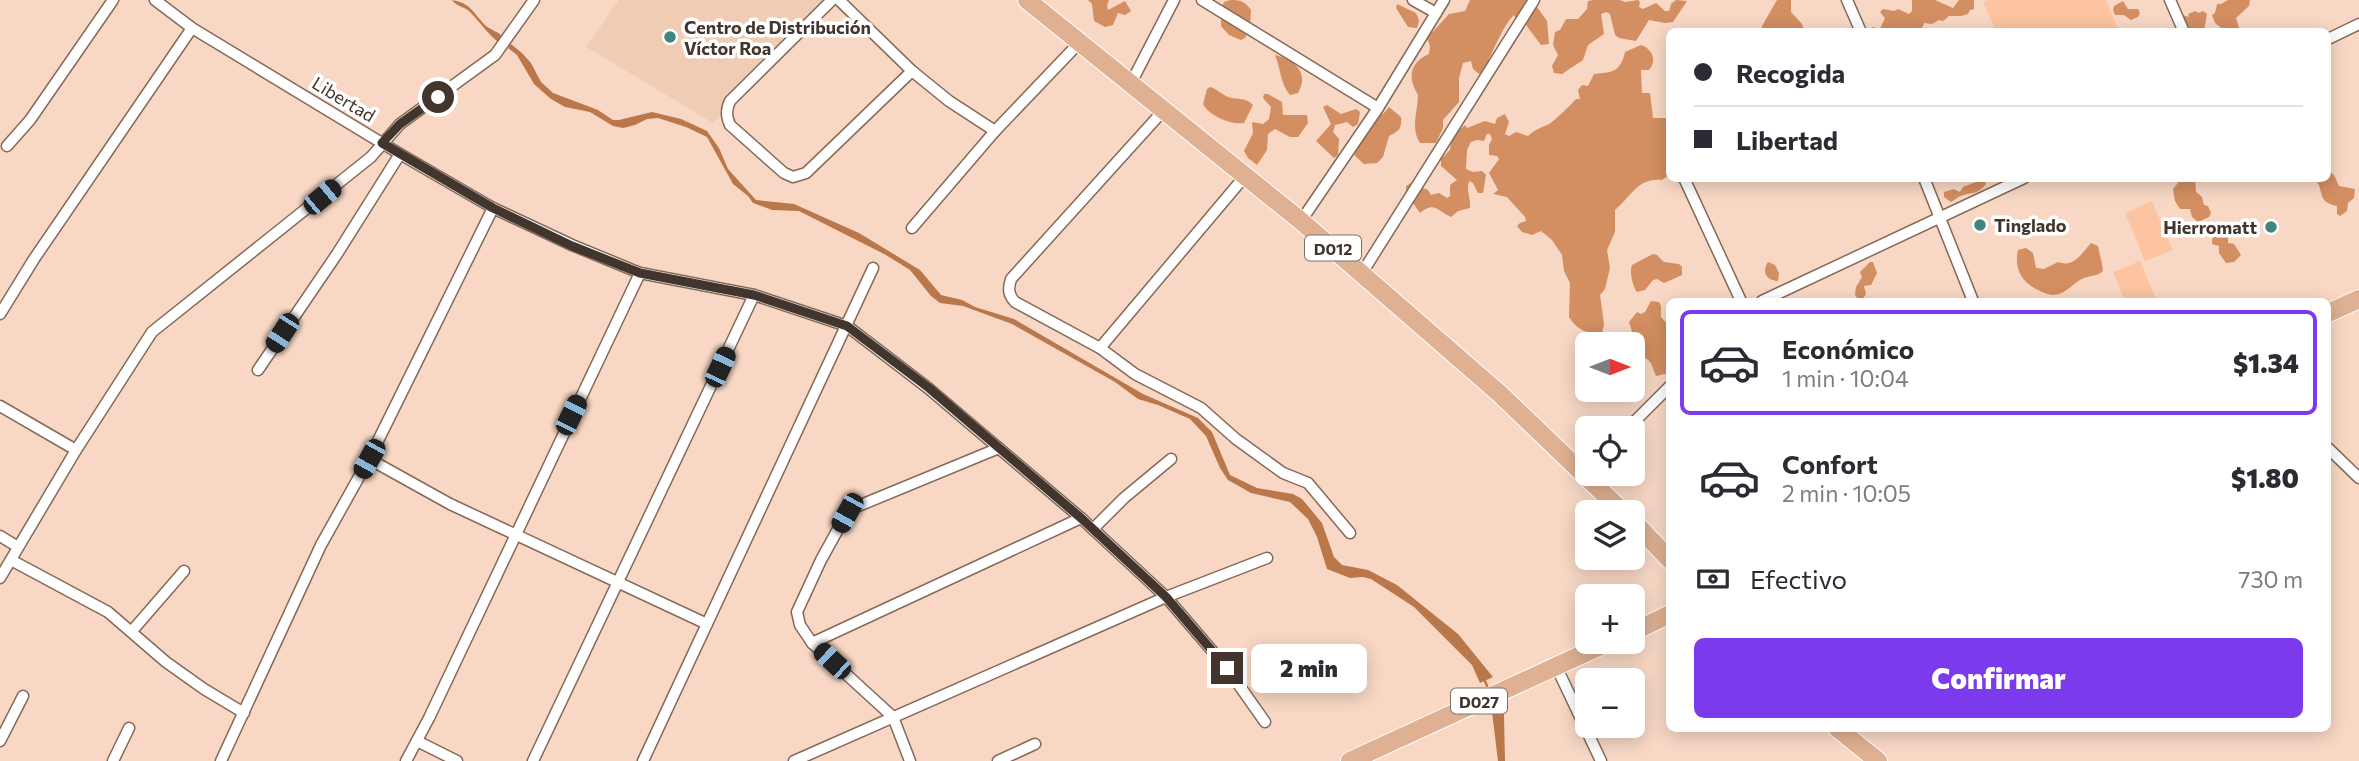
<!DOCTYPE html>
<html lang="es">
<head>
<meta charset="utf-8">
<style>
	:root { --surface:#fff; --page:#f7f7f7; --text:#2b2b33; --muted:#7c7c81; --line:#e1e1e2; --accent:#7c3aed }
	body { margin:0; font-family:Commissioner,sans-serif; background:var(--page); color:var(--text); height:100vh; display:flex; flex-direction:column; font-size:26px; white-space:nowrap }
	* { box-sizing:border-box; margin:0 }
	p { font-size:23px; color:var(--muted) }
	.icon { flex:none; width:38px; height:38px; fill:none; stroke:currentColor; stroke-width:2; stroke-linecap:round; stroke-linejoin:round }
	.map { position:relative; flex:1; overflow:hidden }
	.sheet { position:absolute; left:1666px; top:298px; width:665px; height:434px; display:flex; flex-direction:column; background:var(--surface); border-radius:10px; box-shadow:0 4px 18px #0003 }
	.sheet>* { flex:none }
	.guide { position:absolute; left:1666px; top:28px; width:665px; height:154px; border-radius:10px; box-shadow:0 4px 18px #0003; display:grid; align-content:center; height:154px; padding:0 28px; background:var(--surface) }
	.needle { width:46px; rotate:90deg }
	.fabs { position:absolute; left:1575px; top:332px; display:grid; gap:14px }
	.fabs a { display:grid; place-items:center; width:70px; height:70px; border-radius:10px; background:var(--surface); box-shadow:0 4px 18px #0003; font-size:35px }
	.end { position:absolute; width:32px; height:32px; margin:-16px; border:9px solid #42352e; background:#fff; box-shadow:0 0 0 4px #fff }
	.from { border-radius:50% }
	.bubble { position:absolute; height:49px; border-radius:10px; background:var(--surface); box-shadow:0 4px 18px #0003; font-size:23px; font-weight:800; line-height:49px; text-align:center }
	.car { position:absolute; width:21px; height:42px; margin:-21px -10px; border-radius:9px; box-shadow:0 0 5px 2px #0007; background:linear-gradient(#222 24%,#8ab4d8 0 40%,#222 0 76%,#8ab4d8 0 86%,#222 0) }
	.guide b { display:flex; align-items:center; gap:24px; height:66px; font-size:26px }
	.guide b+b { border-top:2px solid var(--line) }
	.guide i { width:18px; height:18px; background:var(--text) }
	ul { padding:12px 0 0; list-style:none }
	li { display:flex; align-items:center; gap:21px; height:105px; margin:0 14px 10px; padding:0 14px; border:4px solid transparent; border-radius:10px }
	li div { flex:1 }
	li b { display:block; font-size:26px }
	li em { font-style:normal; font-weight:800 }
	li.current { border-color:var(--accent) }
	li>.icon { width:63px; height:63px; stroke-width:1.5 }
	.pay { display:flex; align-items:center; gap:18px; height:77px; padding:0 28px; font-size:26px }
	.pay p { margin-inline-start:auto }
	.primary-button { display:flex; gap:14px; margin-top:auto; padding:14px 28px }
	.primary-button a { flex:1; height:80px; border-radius:10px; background:var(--accent); color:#fff; font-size:28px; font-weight:800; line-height:80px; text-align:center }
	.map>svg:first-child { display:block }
</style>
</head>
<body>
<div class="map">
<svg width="2359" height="761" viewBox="0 0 2359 761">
	<rect width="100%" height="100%" fill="#f8d8c5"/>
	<polygon fill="#f1ccb4" points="619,0 830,0 713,123 586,47"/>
	<g fill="#fcc4a1">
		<polygon points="1988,0 2106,0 2119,31 1996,31 1983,2"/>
		<polygon points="2152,201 2173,250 2145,261 2125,213"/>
		<polygon points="2140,261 2157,301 2125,301 2113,272"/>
	</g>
	<g fill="#d38e61">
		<polygon points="1088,0 1109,0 1107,6 1108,10 1125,1 1131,11 1125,15 1118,13 1113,25 1105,27 1094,21 1092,4"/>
		<path d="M1230,0C1240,0 1245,1 1251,10L1250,27L1245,38L1241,40L1229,35L1221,26V10L1224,2Z"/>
		<path d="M1470,0H1532L1547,21L1549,44L1541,45L1526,25L1518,22L1514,15C1506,22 1496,44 1491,55C1486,63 1488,69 1479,74L1473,69L1471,61L1463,63L1459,78V102L1443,120V128L1436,143H1420C1410,128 1418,111 1418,95C1407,78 1410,62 1429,54L1430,46L1427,38L1449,14L1465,11Z"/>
		<polygon points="1593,0 1620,0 1625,2 1638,0 1640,2 1639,7 1643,9 1656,3 1665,11 1669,11 1671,4 1676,0 1687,1 1673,22 1665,23 1649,20 1636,41 1619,38 1615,35 1610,14 1606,12 1601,14 1604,34 1588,45 1583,60 1562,74 1554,73 1552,66 1558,55 1553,45 1555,32 1560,30 1566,19 1578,19 1587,9 1588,1"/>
		<polygon points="1777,0 1791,0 1791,12 1802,24 1804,31 1762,31 1762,26"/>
		<polygon points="1912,0 1935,0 1953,8 1959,0 1974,0 1974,9 1970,10 1968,14 1961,16 1949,16 1943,21 1939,20 1932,24 1924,23 1921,31 1872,31 1872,27 1880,29 1885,18 1880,12 1883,9 1894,11 1898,9 1909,14 1912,11"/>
		<polygon points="2228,0 2250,0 2249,6 2236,18 2240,31 2225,31 2215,23 2212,15 2215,13 2217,4 2221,4"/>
		<polygon points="2123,1 2128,9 2138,9 2140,13 2138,17 2131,20 2124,15 2115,15 2113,10 2114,6"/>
		<polygon points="1397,4 1416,13 1419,20 1417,28 1408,27 1396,8"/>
		<polygon points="2195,11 2199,13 2203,11 2207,14 2204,31 2185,31 2182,15 2189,17 2188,14"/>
		<path d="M1641,45C1653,49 1657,61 1649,70H1641L1642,93H1650L1653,118H1669V175L1662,180C1637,178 1632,196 1615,210V232L1607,250L1610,268L1605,289L1600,295L1604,324L1602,334C1587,334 1577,330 1569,317L1570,283L1564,271L1562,255L1552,240L1541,231L1532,235L1522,232L1517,226L1520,223L1526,221L1525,217L1507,197L1493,194L1498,190L1489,173L1499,159L1497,156L1489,155V145L1492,139L1490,134H1487L1484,141L1477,140L1471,142L1467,150L1466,169L1473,172L1482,171L1486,175L1483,193H1478L1473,183L1469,181C1466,192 1471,198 1470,208L1458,211L1451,217C1437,211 1435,201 1420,213L1406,193V186L1411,183L1428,190L1431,195L1439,193L1447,198L1450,196V185L1457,180L1441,166V159L1450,150L1452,137L1465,125L1467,128L1485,121L1495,124L1497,118L1505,114L1509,122L1505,134L1509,136L1516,132L1528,136C1535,129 1541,128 1549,124C1553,122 1574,102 1576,99H1580L1578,90L1582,85L1588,86L1594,74C1612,72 1620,73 1625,52Z"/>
		<path d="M1275,55C1294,59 1310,73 1298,93L1290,95C1280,83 1281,69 1275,55Z"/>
		<path d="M1210,87C1217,89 1220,93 1226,96C1236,101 1245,96 1253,105L1244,123C1231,125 1209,116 1203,104L1207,89Z"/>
		<polygon points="1264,94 1268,94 1282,102 1283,115 1307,115 1308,123 1298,137 1290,137 1275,129 1268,134 1267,150 1257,165 1248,158 1244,151 1253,133 1252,122 1263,124 1269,119 1271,107 1263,98"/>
		<polygon points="1327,105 1341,114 1356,109 1360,112 1358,124 1353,127 1347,122 1335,125 1333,132 1339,139 1338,155 1334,158 1316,141 1331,124 1323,107"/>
		<path d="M1389,107L1401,117C1402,129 1399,131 1389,136L1383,157L1377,163L1364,164L1355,156L1354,152L1374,118L1384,113Z"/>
		<path d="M2328,162L2329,165L2328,169L2334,175L2339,186L2355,189L2354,198L2348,203L2347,211L2340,216L2337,214V206C2316,202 2325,191 2315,179L2328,178Z"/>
		<path d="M1977,179H1984L1986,184C1978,195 1971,192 1961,196C1957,197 1955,200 1951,202L1944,197V192L1954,189L1960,192L1963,187L1976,182Z"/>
		<polygon points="2181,179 2195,179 2196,192 2202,197 2204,205 2208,206 2211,213 2209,217 2198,222 2192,217 2190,209 2180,209 2175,201 2173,189"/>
		<polygon points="2220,228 2228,232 2228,243 2234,244 2241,255 2234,262 2226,263 2219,253 2219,246 2212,244 2213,232"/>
		<path d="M2091,243L2098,246C2100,256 2102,262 2103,271C2096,277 2090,275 2082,279C2073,283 2066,294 2054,295C2048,295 2042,292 2038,290C2021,282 2014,268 2018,250L2026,248L2033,253L2036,268L2044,269L2058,262C2074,268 2081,254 2091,243Z"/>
		<path d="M1653,254L1657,255L1664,262L1679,264L1682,267V275L1664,283L1657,279L1653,280L1645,290L1637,292C1633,287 1629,272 1632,265Z"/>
		<path d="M1768,262L1775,265L1779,273L1778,281C1767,281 1761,272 1768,262Z"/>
		<polygon points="1870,262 1873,262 1877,273 1871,285 1864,286 1866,294 1862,300 1859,300 1855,295 1856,287 1862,277 1860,272"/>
		<path d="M1651,301L1659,302L1661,306V317L1669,326V373L1656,376C1653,370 1652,359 1643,357L1641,342L1634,338L1629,322L1637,312L1641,314L1645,312Z"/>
	</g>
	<g fill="#ba774a">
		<path d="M452,0C471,3 473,13 485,25C489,29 496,31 501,35L498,42C487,33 480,22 470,12C464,6 457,7 452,0Z"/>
		<polygon points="511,44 522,53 531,63 541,82 553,93 598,110 613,120 619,120 652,112 681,119 707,131 719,148 728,169 756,200 794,204 859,233 920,270 941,295 962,300 975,307 1014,319 1143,394 1198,418 1212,432 1230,475 1257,488 1293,494 1302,499 1322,523 1334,557 1342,565 1368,570 1397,585 1458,634 1493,677 1480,683 1472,665 1414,607 1371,579 1363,577 1350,578 1327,569 1317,537 1308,519 1290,502 1251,493 1228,480 1220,468 1206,436 1190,419 1158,405 1138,399 1115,382 1012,324 963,306 940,303 931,296 910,270 886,255 799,211 772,210 753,203 748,196 733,184 707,137 686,127 658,118 647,119 635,125 623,128 613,126 590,112 565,107 551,99 534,84 517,55 508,48"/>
		<polygon points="1501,700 1504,715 1505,761 1498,761 1491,704"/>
	</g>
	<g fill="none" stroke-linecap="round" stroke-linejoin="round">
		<polyline stroke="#ba774a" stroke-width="2.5" points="1484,679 1488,688"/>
		<defs>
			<g id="minor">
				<polyline points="155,0 192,28 400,154 493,208 572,245 640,273 754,295 847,326 928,388 1081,518 1166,597 1227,668 1265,722"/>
				<path d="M832,0L730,101C726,110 726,116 730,125L784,173L793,177L806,173L912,71"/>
				<polyline points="839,0 912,71 949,101 995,131 1079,43"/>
				<polyline points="1202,0 1378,108"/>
				<polyline points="1413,0 1436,13"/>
				<polyline points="1847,0 1861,32"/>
				<polyline points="2170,0 2184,32"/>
				<polyline points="2328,39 2359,24"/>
				<polyline points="1130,85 1174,0"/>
				<path d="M1163,111L1011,279C1008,289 1008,294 1015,302L1100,348L1135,374L1201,408L1236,439L1283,473L1308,483L1350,533"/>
				<polyline points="7,146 30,120 113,0"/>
				<polyline points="1684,178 1741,301"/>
				<polyline points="1924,178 1973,301"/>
				<polyline points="1301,221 1378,108 1444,0"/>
				<polyline points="912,228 995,131"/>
				<polyline points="1362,273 1534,0"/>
				<polyline points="1762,301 2024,178"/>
				<polyline points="0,314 34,259 192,28"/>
				<polyline points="1100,348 1245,176"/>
				<polyline points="258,370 337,254 400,154"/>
				<polyline points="0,406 76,450"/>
				<polyline points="1627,429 1670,386"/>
				<polyline points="2328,448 2359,478"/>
				<polyline points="369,459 450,504 707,624"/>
				<polyline points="1093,529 1124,498 1171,459"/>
				<polyline points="0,536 18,547"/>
				<polyline points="11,560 108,612 166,662 204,689 244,713"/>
				<polyline points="0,578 76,450 152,332 371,157 400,124 495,55 534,0"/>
				<polyline points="132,631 184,571"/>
				<polyline points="812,643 1081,518"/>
				<polyline points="1556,666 1601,761"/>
				<polyline points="0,741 23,696"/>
				<polyline points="417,741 457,761"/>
				<polyline points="113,761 129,728"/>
				<polyline points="221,761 321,545 369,459 493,208"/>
				<polyline points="406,761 429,718 640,273"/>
				<polyline points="533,761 754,295"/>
				<polyline points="643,761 873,268"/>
				<polyline points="794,761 1166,597 1267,558"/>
				<polyline points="910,761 893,717 812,643 800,625 797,612 821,560 847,513 851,509 999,448"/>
				<polyline points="998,761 1035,744"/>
			</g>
			<g id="primary">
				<polyline points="1027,0 1301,221 1500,394 1624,513"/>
				<polyline points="2328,313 2359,299"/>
				<polyline points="1633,521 1670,560"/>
				<polyline points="1633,632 1670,614"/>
				<polyline points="1837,728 1878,761"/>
				<polyline points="1350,761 1609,642"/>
			</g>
		</defs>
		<use href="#minor" stroke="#856958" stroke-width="13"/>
		<use href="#primary" stroke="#fff" stroke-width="20"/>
		<use href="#minor" stroke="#fff" stroke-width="10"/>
		<use href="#primary" stroke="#dfb091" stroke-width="18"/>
	</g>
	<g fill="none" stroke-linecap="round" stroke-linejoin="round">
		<polyline stroke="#42352e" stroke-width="9" points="438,97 400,124 382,143 493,208 572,246 640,273 754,295 847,326 929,388 1081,518 1166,597 1227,668"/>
	</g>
	<g fill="#40867c" stroke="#fff" stroke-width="2.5">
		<circle cx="670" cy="37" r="7"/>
		<circle cx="1980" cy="225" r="7"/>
		<circle cx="2271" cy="227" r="7"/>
	</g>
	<g text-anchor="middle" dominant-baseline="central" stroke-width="7" stroke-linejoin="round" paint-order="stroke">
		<g fill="#fff" stroke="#7b726d" stroke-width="2">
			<rect x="1305" y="235.5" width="56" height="25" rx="5"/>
			<rect x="1451" y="688.5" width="56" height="25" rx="5"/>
		</g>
		<g font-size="16" font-weight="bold" fill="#42352e">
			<text x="1333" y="248">D012</text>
			<text x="1479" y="701">D027</text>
		</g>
		<g font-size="18" font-weight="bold" fill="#42352e" stroke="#fff" text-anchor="start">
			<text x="684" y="27">Centro de Distribución<tspan x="684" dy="21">Víctor Roa</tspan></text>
			<text x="1994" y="225">Tinglado</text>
			<text x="2257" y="227" text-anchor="end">Hierromatt</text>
		</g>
		<g font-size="18" fill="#42352e" stroke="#fff">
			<text transform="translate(344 99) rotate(31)">Libertad</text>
		</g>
	</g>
</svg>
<div class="fabs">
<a><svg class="needle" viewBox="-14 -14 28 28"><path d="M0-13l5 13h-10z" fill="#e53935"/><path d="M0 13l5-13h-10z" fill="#7c7c81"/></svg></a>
<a><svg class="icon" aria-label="locate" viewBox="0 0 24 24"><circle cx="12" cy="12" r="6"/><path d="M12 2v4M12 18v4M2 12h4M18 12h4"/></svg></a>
<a><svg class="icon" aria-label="layers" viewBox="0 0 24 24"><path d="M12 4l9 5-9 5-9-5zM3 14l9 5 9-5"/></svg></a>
<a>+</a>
<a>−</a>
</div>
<i class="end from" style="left:438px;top:97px"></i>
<i class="end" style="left:1227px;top:668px"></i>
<div class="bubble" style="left:1251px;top:644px;width:116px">2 min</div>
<i class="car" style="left:322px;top:197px;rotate:50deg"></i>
<i class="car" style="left:282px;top:333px;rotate:213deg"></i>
<i class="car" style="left:720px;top:367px;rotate:25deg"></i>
<i class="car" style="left:571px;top:415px;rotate:26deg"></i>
<i class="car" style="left:369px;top:459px;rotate:209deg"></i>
<i class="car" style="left:847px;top:513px;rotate:209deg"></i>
<i class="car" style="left:832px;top:661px;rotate:313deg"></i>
<div class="guide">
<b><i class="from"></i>Recogida</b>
<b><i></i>Libertad</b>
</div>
<section class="sheet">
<ul>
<li class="current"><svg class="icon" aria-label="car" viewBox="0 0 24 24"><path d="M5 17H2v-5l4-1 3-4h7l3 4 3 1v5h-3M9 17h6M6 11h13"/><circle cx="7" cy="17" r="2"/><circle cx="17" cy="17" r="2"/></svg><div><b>Económico</b><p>1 min · 10:04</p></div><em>$1.34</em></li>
<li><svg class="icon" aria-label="car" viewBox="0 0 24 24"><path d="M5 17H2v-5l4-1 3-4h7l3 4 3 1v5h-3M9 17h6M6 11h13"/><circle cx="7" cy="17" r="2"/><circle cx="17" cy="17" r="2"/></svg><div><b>Confort</b><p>2 min · 10:05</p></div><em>$1.80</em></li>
</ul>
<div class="pay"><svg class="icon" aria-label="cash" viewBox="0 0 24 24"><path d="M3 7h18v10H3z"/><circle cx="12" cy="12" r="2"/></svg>Efectivo<p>730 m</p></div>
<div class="primary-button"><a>Confirmar</a></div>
</section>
</div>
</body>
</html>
